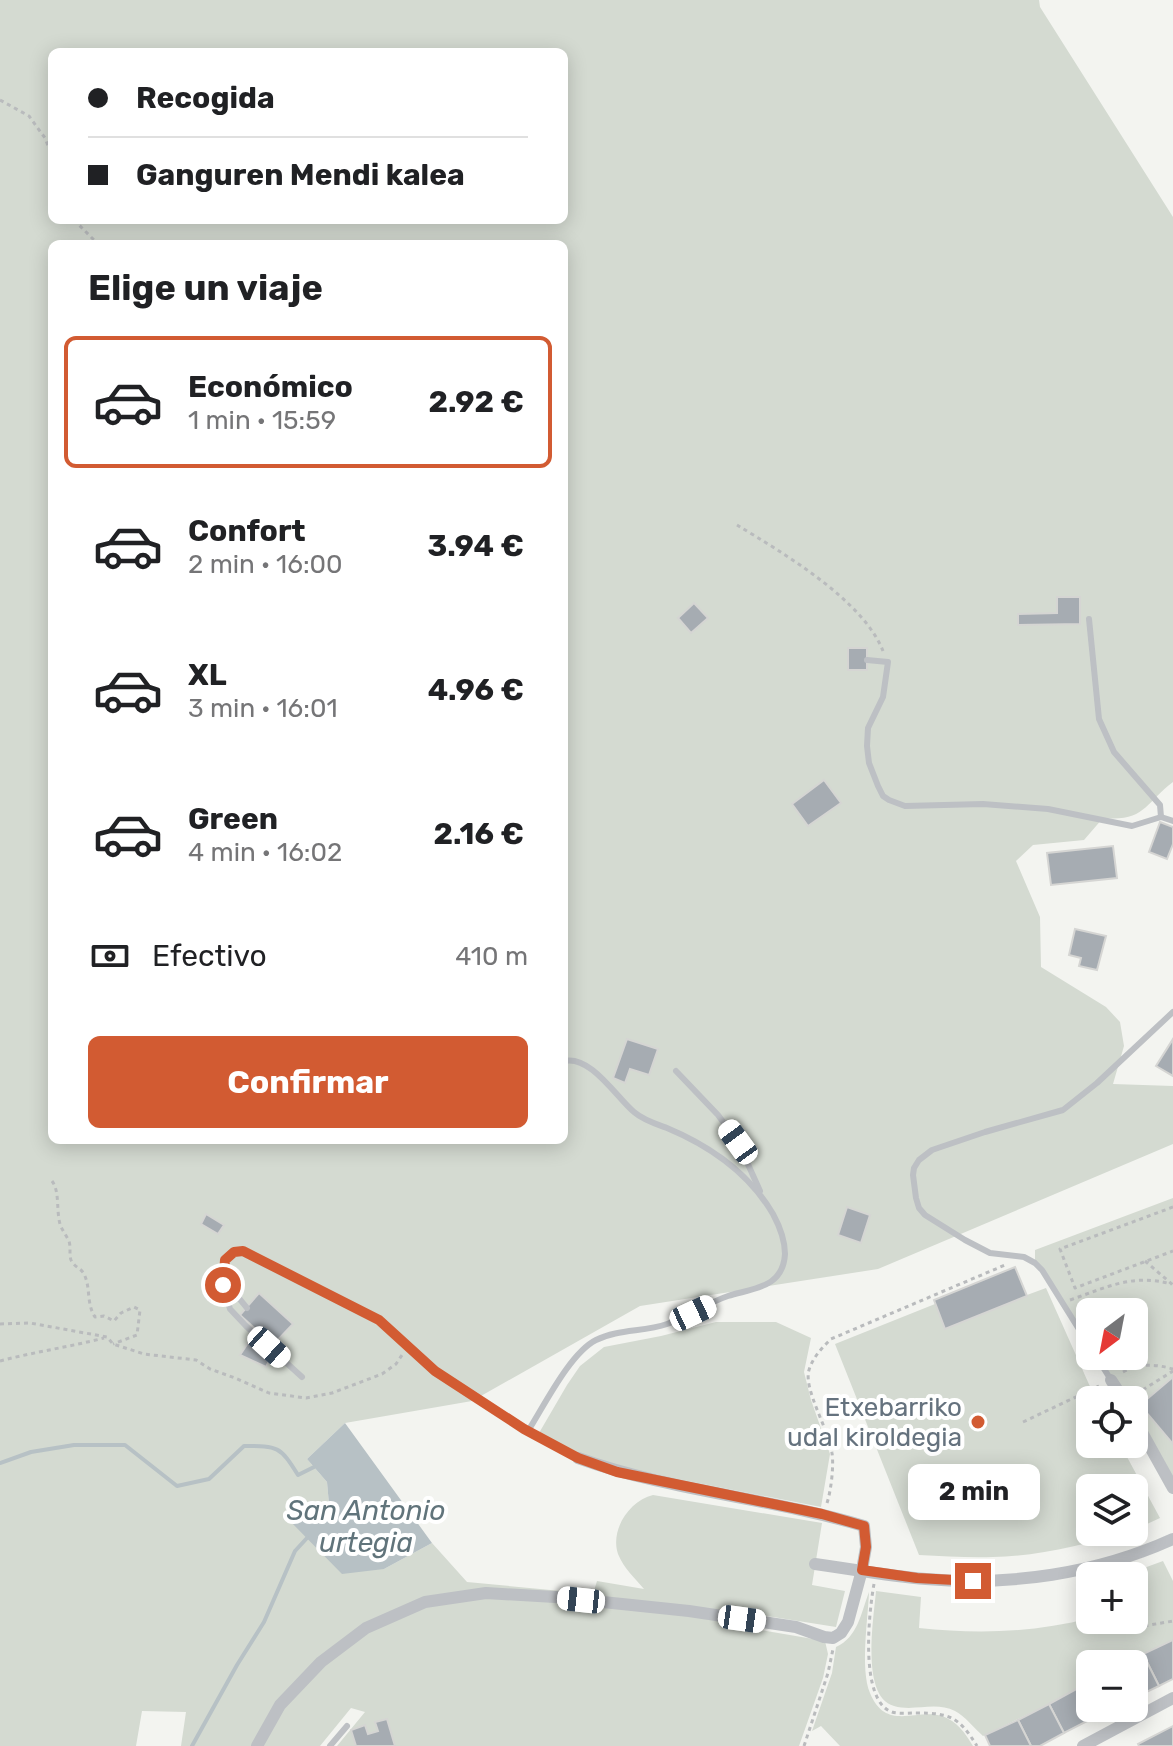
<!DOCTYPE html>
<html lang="es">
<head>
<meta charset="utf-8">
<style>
	:root { --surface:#fff; --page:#f6f6f6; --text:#202124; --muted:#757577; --line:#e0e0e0; --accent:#d25b32 }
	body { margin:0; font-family:Rubik,sans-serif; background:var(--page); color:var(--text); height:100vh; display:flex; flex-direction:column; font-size:30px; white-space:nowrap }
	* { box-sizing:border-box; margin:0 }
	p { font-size:26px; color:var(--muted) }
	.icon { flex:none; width:44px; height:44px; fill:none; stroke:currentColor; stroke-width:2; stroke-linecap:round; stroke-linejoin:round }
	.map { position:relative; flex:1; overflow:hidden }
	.details { position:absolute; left:48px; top:240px; width:520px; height:904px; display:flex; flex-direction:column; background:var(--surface); border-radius:12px; box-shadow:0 4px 20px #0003 }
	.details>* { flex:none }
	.banner { position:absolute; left:48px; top:48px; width:520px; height:176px; border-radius:12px; box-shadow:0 4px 20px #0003; display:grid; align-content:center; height:176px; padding:0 40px; background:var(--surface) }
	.needle { width:52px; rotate:212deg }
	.buttons { position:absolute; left:1076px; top:1298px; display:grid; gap:16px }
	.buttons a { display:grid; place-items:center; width:72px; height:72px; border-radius:12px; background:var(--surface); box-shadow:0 4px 20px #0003; font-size:40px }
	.end { position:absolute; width:36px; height:36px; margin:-18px; border:10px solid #d25b32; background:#fff; box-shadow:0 0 0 4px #fff }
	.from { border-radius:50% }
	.bubble { position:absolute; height:56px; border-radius:12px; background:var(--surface); box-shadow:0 4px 20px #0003; font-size:26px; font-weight:700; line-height:56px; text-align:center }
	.car { position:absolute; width:24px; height:48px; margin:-24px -12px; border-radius:10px; box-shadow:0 0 6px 2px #0007; background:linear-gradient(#fff 24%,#345 0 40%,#fff 0 76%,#345 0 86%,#fff 0) }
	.banner b { display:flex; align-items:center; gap:28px; height:76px; font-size:30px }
	.banner b+b { border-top:2px solid var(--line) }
	.banner i { width:20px; height:20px; background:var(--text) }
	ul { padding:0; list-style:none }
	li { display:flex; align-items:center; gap:24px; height:132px; margin:0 16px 12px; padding:0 24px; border:4px solid transparent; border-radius:12px }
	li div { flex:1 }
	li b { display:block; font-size:30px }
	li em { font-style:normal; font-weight:700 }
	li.selected { border-color:var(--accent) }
	li>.icon { width:72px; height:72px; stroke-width:1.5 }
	h2 { padding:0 40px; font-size:36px; line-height:96px }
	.pay { display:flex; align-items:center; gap:20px; height:88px; padding:0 40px; font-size:30px }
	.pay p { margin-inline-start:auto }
	.button { display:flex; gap:16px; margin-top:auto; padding:16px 40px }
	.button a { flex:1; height:92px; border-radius:12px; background:var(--accent); color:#fff; font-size:32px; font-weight:700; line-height:92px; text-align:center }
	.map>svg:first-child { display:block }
</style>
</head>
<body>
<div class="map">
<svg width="1173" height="1746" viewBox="0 0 1173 1746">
	<rect width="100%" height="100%" fill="#f3f4f0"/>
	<g fill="#d4dad1" fill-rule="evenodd">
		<path d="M0,0H1039L1040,7L1173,217V782C1145,803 1145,822 1103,818L1084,840L1033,845L1016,861L1040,917L1041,967L1106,1007L1120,1022L1124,1046L1113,1084L1173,1086V1144L878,1269L640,1306L472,1401L345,1423L307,1459L327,1482L329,1504L300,1506L384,1569L432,1543L467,1582L593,1594L597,1581L644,1589C635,1578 624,1569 618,1554C610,1530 629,1501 653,1495L822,1523L812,1585L845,1591L836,1627L754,1614L760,1630L825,1641L828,1654L823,1678L799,1746H337L365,1712L351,1708L320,1746H181L186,1712L142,1711L136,1746H0ZM52,52H564V220H52ZM52,244H564V1140H52Z"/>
		<polygon points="1173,1198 1173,1488 1134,1418 1134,1400 1124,1400 1096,1356 1134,1356 1134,1312 1090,1312 1090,1347 1035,1263 1035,1250"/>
		<path d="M1015,1267L1027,1295L1046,1288L1096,1400H1090V1444H1120L1160,1518L1134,1530V1488H1090V1532H1128C1084,1545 1039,1556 993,1557C969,1558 944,1556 919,1555L835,1344L935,1304L934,1300Z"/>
		<polygon points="716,1322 776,1322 811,1338 804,1372 811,1400 830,1454 821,1507 682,1480 605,1463 577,1454 539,1433 567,1385 580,1366 604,1347 661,1336"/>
		<path d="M1163,1561L1173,1581V1640L1122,1664H1090V1681L1049,1704L983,1736C974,1728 965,1716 955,1711C935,1701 914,1712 894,1706C860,1697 874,1617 876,1591L921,1597L919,1628C976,1634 1034,1633 1090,1618V1620H1134V1576H1122Z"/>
		<path d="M869,1592C868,1619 860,1669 870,1693C886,1732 916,1708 942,1716C957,1721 965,1733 973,1746H840L821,1726L812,1731L832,1673L836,1647C858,1637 861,1613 869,1592Z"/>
	</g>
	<polygon fill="#b7c1c5" points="345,1423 432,1543 384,1569 342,1574 289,1520 300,1506 329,1504 327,1482 307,1459"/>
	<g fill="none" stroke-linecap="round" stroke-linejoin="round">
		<g stroke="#b7c1c5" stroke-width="4">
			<path d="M0,1463L31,1452L74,1445H125L177,1486L209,1479L244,1446C278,1446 280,1446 298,1475L314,1467"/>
			<polyline points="192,1746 237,1665 264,1622 295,1551 307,1538"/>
		</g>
	</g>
	<g fill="#a6acb2" stroke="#d5d5d3" stroke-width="2">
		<polygon points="1057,597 1080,597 1080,624 1018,625 1018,614 1057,613"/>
		<polygon points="694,603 708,618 691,633 678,618"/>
		<rect x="848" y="648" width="19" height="22"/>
		<polygon points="824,780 841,803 808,826 792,804"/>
		<polygon points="1160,822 1173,827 1173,844 1167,859 1149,852"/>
		<polygon points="1113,846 1117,878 1051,885 1047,853"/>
		<polygon points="1075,929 1106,936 1097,970 1079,966 1081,958 1069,955"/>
		<polygon points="627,1039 658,1049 649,1075 630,1069 625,1083 613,1078"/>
		<polygon points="1173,1039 1173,1076 1156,1066"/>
		<polygon points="847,1207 870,1215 861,1243 838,1235"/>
		<polygon points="206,1214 224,1225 218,1234 201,1224"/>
		<polygon points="1015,1267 1027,1296 945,1329 934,1300"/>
		<polygon points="259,1293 293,1324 273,1345 240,1315"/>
		<polygon points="250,1340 272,1355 266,1367 240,1355"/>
		<polygon points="1173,1377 1173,1444 1140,1405"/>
		<polygon points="1173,1640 1173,1679 1159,1686 1143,1654"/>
		<polygon points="1143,1654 1159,1686 1134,1698 1134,1664 1123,1664"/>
		<polygon points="1080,1687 1095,1717 1064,1733 1049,1704"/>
		<polygon points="1049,1704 1064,1733 1040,1746 1031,1746 1018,1720"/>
		<polygon points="387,1719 395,1746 356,1746 351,1730 365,1725 368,1734 378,1731 375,1722"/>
		<polygon points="1018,1720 1031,1746 990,1746 985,1735"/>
		<polygon points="1173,1726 1173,1746 1139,1746 1138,1744"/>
	</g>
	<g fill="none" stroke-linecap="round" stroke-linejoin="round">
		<g stroke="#b9bbbd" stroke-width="3" stroke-dasharray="4 4" stroke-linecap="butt">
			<polyline points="0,100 29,116 45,138 52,156"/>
			<polyline points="74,220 94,240 95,244"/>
			<path d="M737,525C783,553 863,600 883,651"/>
			<path d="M52,1181C60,1192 56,1209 60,1224C62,1230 66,1235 69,1241C71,1247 69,1255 71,1260C74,1267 81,1268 84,1274C91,1288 86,1303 95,1317L104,1316L114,1321L121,1313L134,1307L140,1310L137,1335L113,1344"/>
			<polyline points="1173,1207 1060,1249 1075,1288 1173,1251"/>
			<polyline points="1145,1261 1173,1285"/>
			<path d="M1070,1300C1105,1288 1133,1273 1171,1284"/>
			<polyline points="0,1324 30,1323 107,1337 113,1344 144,1354 196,1360 210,1369 235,1378 269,1393 306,1398 332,1393 382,1374 396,1364 402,1355"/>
			<path d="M0,1361C34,1352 69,1347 104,1338"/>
			<path d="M1123,1372C1140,1363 1155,1364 1173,1369"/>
			<polyline points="1136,1394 1173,1371"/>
			<polyline points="1023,1422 1099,1386"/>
			<path d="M827,1503C831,1491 834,1466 832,1453C830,1432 803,1389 809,1370C813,1357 822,1348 831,1339L1005,1265"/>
			<path d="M874,1584C869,1611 859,1701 892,1712C899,1714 909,1713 917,1713C950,1713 959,1717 977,1746"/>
			<polyline points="1134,1614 1144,1626 1173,1621"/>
			<polyline points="804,1746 828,1673 833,1649"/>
		</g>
		<g stroke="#bdc0c4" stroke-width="6">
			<polyline points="1089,619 1099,719 1114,752 1160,805 1161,817"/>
			<polyline points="867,660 888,662 883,697 868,728 867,746 869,763 878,786 883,796 889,800 905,806 983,804 1048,809 1132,826 1161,817 1173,821"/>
			<polyline points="676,1071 718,1115 738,1142 760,1191"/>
			<polyline points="224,1271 223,1285 230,1309 246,1326 302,1377"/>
			<path d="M247,1308C234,1294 227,1278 225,1260L234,1252L243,1251L379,1320L435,1371L524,1429L578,1458"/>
			<polyline points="1090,1347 1042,1270 1035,1263 1024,1257 990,1253 965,1240 925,1215 919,1208 916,1198 913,1175 914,1168 919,1160 932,1150 985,1132 1063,1110 1097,1083 1173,1012"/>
			<polyline points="1096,1356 1111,1380"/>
			<path d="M528,1431C544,1406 570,1353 596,1340C618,1329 644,1332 667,1324C688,1317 707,1303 728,1296C754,1288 783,1288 785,1254C785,1239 780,1227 773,1214C749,1173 710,1146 667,1128C656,1124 643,1120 634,1112C616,1097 591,1055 564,1061"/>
			<polyline points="330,1746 347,1726"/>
		</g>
		<g stroke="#bdc0c4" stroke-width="12">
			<polyline points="1111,1380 1124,1400"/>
			<polyline points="1134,1418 1173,1488"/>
			<path d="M815,1564C852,1569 889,1576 926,1579C1010,1586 1096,1574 1173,1539"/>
			<path d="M257,1746L280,1705L321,1662L366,1628L425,1602L486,1593L555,1597L689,1611L796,1627L824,1637L833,1638L841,1633L848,1622L862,1570L866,1547L864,1526C770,1498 670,1491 578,1458"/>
			<polyline points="1083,1746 1173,1698"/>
		</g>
	</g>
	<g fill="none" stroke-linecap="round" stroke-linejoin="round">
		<polyline stroke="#d25b32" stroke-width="10" points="223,1285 225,1260 234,1252 243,1251 379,1320 435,1371 524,1429 578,1458 617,1472 822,1514 864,1526 866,1547 862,1570 917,1578 973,1581"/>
	</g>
	<circle fill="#d25b32" stroke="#fff" stroke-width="3" cx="978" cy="1422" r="8"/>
	<g text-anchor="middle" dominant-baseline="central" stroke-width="8" stroke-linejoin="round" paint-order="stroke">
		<g font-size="26" fill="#65727e" stroke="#fff" text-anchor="end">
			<text x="962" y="1407">Etxebarriko<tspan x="962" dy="30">udal kiroldegia</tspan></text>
		</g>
		<g font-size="28" font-style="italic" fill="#61747b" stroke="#fff">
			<text x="366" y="1510">San Antonio<tspan x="366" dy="32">urtegia</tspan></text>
		</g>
	</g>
</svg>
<div class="buttons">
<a><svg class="needle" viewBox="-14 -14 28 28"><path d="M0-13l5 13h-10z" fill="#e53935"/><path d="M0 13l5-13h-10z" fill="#757577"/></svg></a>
<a><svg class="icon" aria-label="locate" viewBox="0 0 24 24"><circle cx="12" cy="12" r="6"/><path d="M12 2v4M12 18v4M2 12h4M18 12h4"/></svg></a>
<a><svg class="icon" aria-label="layers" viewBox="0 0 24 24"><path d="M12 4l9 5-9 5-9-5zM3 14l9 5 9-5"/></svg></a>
<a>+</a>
<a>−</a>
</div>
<i class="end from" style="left:223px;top:1285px"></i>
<i class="end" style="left:973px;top:1581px"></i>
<div class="bubble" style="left:908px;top:1464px;width:132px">2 min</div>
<i class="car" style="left:738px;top:1142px;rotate:324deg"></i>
<i class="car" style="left:693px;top:1313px;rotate:65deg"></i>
<i class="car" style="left:269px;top:1347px;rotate:132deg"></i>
<i class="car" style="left:581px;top:1600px;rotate:276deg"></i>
<i class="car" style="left:742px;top:1619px;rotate:98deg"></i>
<div class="banner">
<b><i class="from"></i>Recogida</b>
<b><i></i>Ganguren Mendi kalea</b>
</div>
<section class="details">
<h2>Elige un viaje</h2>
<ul>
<li class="selected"><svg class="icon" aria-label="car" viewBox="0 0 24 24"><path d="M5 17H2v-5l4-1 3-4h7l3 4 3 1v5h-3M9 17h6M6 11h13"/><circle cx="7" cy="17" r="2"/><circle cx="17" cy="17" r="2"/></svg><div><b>Económico</b><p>1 min · 15:59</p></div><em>2.92 €</em></li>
<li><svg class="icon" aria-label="car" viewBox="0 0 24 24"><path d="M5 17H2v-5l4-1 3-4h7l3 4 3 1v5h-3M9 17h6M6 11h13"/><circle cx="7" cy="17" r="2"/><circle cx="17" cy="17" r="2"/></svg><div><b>Confort</b><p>2 min · 16:00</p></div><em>3.94 €</em></li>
<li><svg class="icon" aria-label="car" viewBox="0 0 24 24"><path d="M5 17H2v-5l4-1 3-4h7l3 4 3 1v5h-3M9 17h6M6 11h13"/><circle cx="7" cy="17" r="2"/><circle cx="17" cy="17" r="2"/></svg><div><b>XL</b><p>3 min · 16:01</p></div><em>4.96 €</em></li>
<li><svg class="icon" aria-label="car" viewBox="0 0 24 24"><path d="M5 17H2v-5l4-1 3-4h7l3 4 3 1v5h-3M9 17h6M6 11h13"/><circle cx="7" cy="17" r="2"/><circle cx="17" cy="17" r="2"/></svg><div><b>Green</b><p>4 min · 16:02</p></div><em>2.16 €</em></li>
</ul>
<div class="pay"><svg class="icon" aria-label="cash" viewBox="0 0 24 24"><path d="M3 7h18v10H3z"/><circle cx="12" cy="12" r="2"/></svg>Efectivo<p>410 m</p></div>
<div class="button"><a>Confirmar</a></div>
</section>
</div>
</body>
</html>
